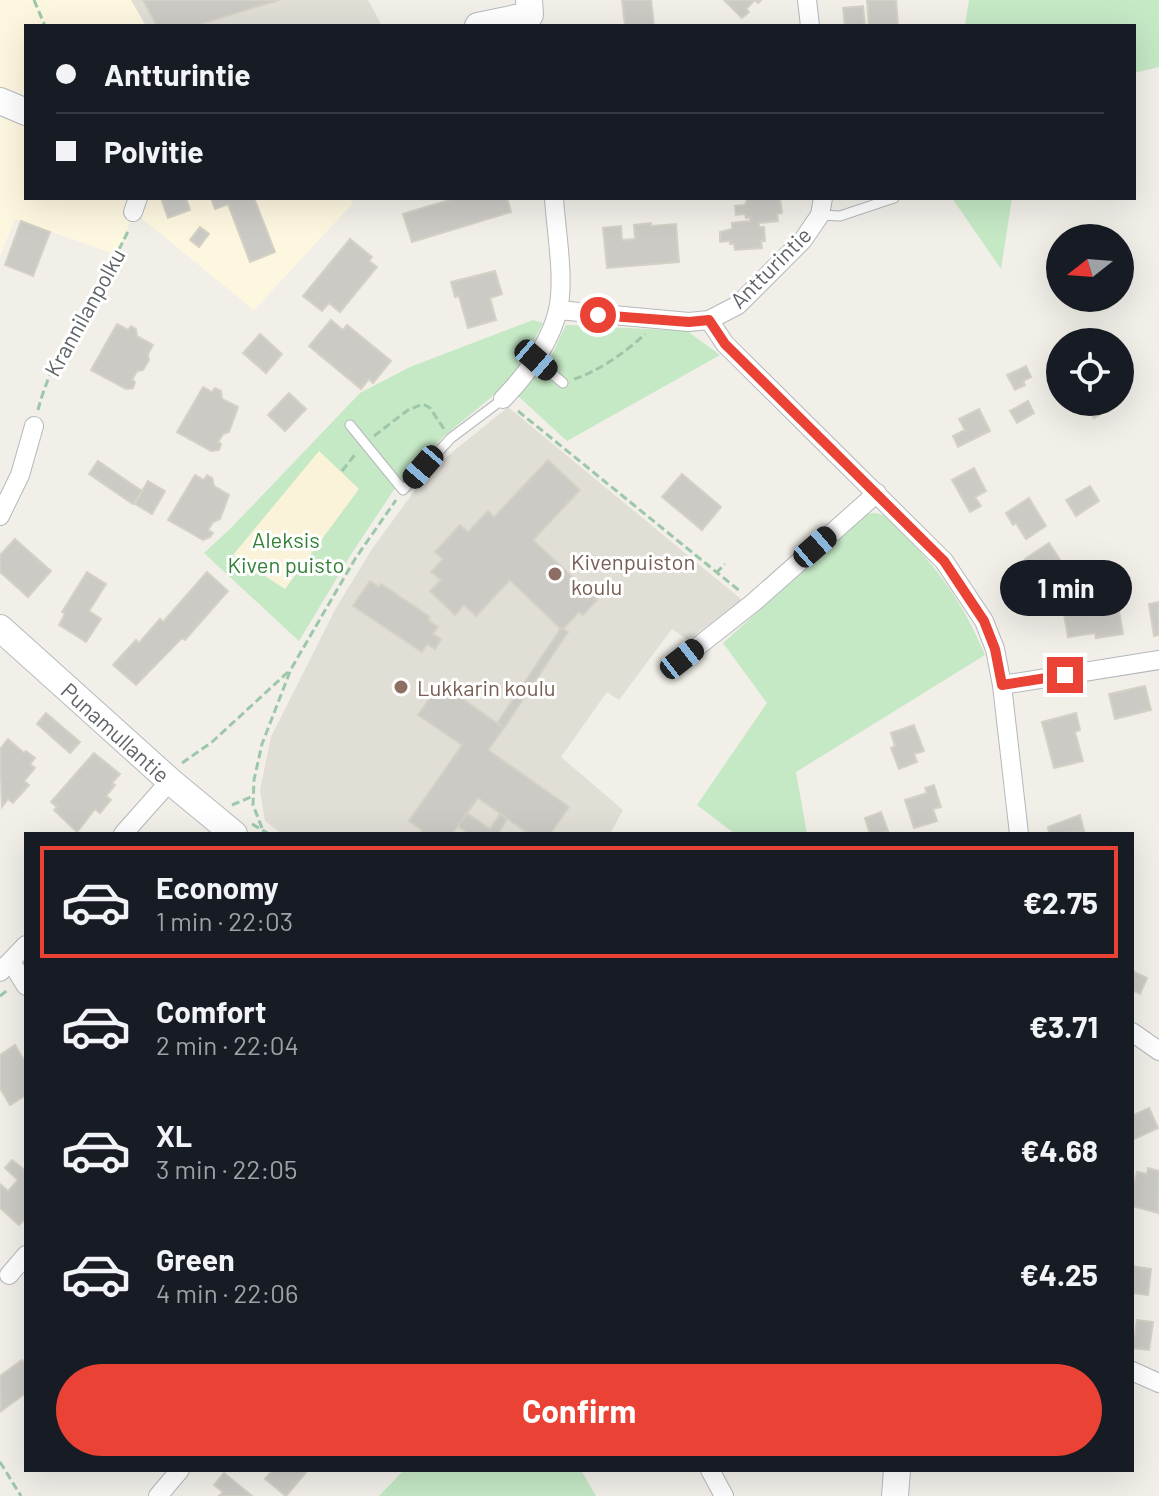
<!DOCTYPE html>
<html lang="en">
<head>
<meta charset="utf-8">
<style>
	:root { --surface:#171b24; --page:#242831; --text:#f1f3f6; --muted:#9ea1a6; --line:#363941; --accent:#ea4335 }
	body { margin:0; font-family:Barlow,sans-serif; background:var(--page); color:var(--text); height:100vh; display:flex; flex-direction:column; font-size:30px; white-space:nowrap }
	* { box-sizing:border-box; margin:0 }
	p { font-size:26px; color:var(--muted) }
	.icon { flex:none; width:44px; height:44px; fill:none; stroke:currentColor; stroke-width:2; stroke-linecap:round; stroke-linejoin:round }
	.map { position:relative; flex:1; overflow:hidden }
	.sheet { position:absolute; left:24px; top:832px; width:1110px; height:640px; display:flex; flex-direction:column; background:var(--surface); border-radius:0px; box-shadow:0 8px 32px #0002 }
	.sheet>* { flex:none }
	.top-card { position:absolute; left:24px; top:24px; width:1112px; height:176px; border-radius:0px; box-shadow:0 8px 32px #0002; display:grid; align-content:center; height:176px; padding:0 32px; background:var(--surface) }
	.needle { width:52px; rotate:253deg }
	.tools { position:absolute; left:1046px; top:224px; display:grid; gap:16px }
	.tools a { display:grid; place-items:center; width:88px; height:88px; border-radius:50%; background:var(--surface); box-shadow:0 8px 32px #0002; font-size:40px }
	.end { position:absolute; width:36px; height:36px; margin:-18px; border:10px solid #ea4335; background:#fff; box-shadow:0 0 0 4px #fff }
	.from { border-radius:50% }
	.bubble { position:absolute; height:56px; border-radius:28px; background:var(--surface); box-shadow:0 8px 32px #0002; font-size:26px; font-weight:700; line-height:56px; text-align:center }
	.car { position:absolute; width:24px; height:48px; margin:-24px -12px; border-radius:10px; box-shadow:0 0 6px 2px #0007; background:linear-gradient(#222 24%,#8ab4d8 0 40%,#222 0 76%,#8ab4d8 0 86%,#222 0) }
	.top-card b { display:flex; align-items:center; gap:28px; height:76px; font-size:30px }
	.top-card b+b { border-top:2px solid var(--line) }
	.top-card i { width:20px; height:20px; background:var(--text) }
	ul { padding:14px 0 0; list-style:none }
	li { display:flex; align-items:center; gap:24px; height:112px; margin:0 16px 12px; padding:0 16px; border:4px solid transparent; border-radius:0px }
	li div { flex:1 }
	li b { display:block; font-size:30px }
	li em { font-style:normal; font-weight:700 }
	li.current { border-color:var(--accent) }
	li>.icon { width:72px; height:72px; stroke-width:1.5 }
	.primary-button { display:flex; gap:16px; margin-top:auto; padding:16px 32px }
	.primary-button a { flex:1; height:92px; border-radius:48px; background:var(--accent); color:#fff; font-size:32px; font-weight:700; line-height:92px; text-align:center }
	.map>svg:first-child { display:block }
</style>
</head>
<body>
<div class="map">
<svg width="1159" height="1496" viewBox="0 0 1159 1496">
	<rect width="100%" height="100%" fill="#f1efe8"/>
	<polygon fill="#fef7e0" points="0,0 131,0 146,26 26,26 26,198 350,198 353,203 254,310 134,212 117,255 15,219 0,256"/>
	<g fill="#e1ded6">
		<polygon points="131,0 368,0 382,26 146,26"/>
		<polygon points="508,407 742,600 688,640 672,629 619,700 607,692 561,757 623,810 610,834 282,834 265,821 260,790 271,737 336,608 372,549 429,471"/>
	</g>
	<g fill="#c5e8c5">
		<polygon points="969,0 1159,0 1159,67 1134,73 1134,26 965,26"/>
		<polygon points="952,198 1012,198 1001,269"/>
		<polygon points="533,320 543,323 520,368 505,386 443,437 393,491 352,553 299,641 204,553 232,527 360,393 410,367"/>
		<polygon points="566,325 687,331 720,355 567,441 518,396 551,357"/>
		<path d="M875,513C890,515 899,528 909,539C944,577 965,607 985,655L796,772L807,834H735L697,805L767,703L723,643L867,514Z"/>
		<polygon points="404,1470 581,1470 596,1496 379,1496"/>
	</g>
	<polygon fill="#fbf3d9" points="319,451 359,489 285,589 233,555"/>
	<g fill="#cccac5" stroke="#d6d1c6" stroke-width="2">
		<polygon points="143,0 279,0 194,26 157,26"/>
		<polygon points="622,0 651,0 654,26 625,26"/>
		<polygon points="724,0 761,0 758,3 755,0 746,9 749,12 742,18"/>
		<polygon points="867,0 896,0 898,26 869,26"/>
		<polygon points="863,6 865,26 845,26 843,8"/>
		<polygon points="161,198 186,198 190,210 168,218"/>
		<polygon points="211,198 254,198 275,252 250,262 228,204 215,209"/>
		<polygon points="456,198 507,198 511,212 412,242 403,214"/>
		<polygon points="748,198 780,199 782,213 777,214 778,221 759,223 759,227 764,227 765,241 761,241 762,248 735,250 734,244 730,244 730,241 720,242 720,232 732,229 732,223 750,221 750,217 746,218 745,214 736,215 735,206 745,205"/>
		<polygon points="21,221 50,232 33,276 5,265"/>
		<polygon points="651,223 651,226 676,224 679,262 607,268 603,228 621,226 622,240 635,239 634,225"/>
		<polygon points="200,227 209,234 199,247 190,240"/>
		<polygon points="350,239 372,257 369,261 377,267 340,312 329,303 322,311 303,296"/>
		<polygon points="495,271 502,294 490,298 496,320 468,328 459,296 455,297 451,282"/>
		<polygon points="331,320 343,330 347,325 391,361 373,383 369,379 361,389 309,346"/>
		<polygon points="117,324 128,330 131,326 136,329 137,336 153,345 148,354 149,360 143,370 137,371 132,380 135,382 133,388 126,389 91,370"/>
		<polygon points="260,334 282,354 266,373 243,353"/>
		<polygon points="1026,366 1031,377 1023,381 1025,385 1015,390 1007,375"/>
		<polygon points="203,387 212,392 215,388 221,391 222,399 238,407 229,432 223,434 218,442 221,444 219,450 211,451 177,432"/>
		<polygon points="289,393 306,409 285,431 268,415"/>
		<polygon points="1028,401 1034,413 1017,423 1010,411"/>
		<polygon points="1102,402 1107,402 1110,408 1094,418 1089,410"/>
		<polygon points="979,409 990,431 958,447 953,436 965,430 959,419"/>
		<polygon points="548,460 580,490 533,540 597,600 583,615 579,612 562,630 510,580 476,616 464,605 455,615 430,591 441,580 431,572 443,559 435,552 460,525 468,532 488,511 494,517"/>
		<polygon points="98,461 142,491 133,504 89,474"/>
		<polygon points="974,468 986,491 975,497 981,506 970,512 952,480"/>
		<polygon points="682,474 721,507 702,530 662,497"/>
		<polygon points="195,475 204,480 207,475 212,478 214,486 229,495 220,519 213,522 208,530 213,533 210,537 203,540 168,520"/>
		<polygon points="148,481 165,491 152,514 135,504"/>
		<polygon points="1090,486 1099,501 1076,516 1066,500"/>
		<polygon points="1029,498 1046,526 1026,539 1016,523 1013,525 1006,513"/>
		<polygon points="15,539 51,571 28,597 0,572 0,555"/>
		<polygon points="1049,543 1064,566 1049,575 1057,588 1035,602 1019,578 1032,570 1025,559"/>
		<polygon points="87,572 106,584 89,611 101,619 86,642 59,625 65,614 62,612"/>
		<polygon points="207,572 228,591 185,640 182,638 136,685 113,665 136,640 139,643 160,619 163,622"/>
		<polygon points="370,581 379,587 381,584 430,617 428,620 438,627 433,634 441,639 435,649 427,644 422,652 353,606"/>
		<polygon points="1159,602 1159,635 1154,636 1149,604"/>
		<polygon points="1118,605 1123,634 1096,638 1095,633 1068,637 1064,614"/>
		<polygon points="561,628 568,632 504,728 497,723"/>
		<polygon points="440,683 504,728 488,750 569,807 550,834 529,834 478,798 452,834 419,834 422,830 409,821 462,745 418,715"/>
		<polygon points="1145,686 1151,710 1115,719 1109,694"/>
		<polygon points="46,713 80,742 70,753 37,724"/>
		<polygon points="1076,713 1080,730 1075,732 1083,761 1054,768 1042,722"/>
		<polygon points="914,725 924,751 914,754 917,762 899,769 891,748 895,746 891,733"/>
		<polygon points="8,739 24,753 26,751 35,758 30,764 35,768 24,781 29,785 13,803 8,799 2,807 0,749"/>
		<polygon points="94,753 120,774 112,783 115,785 106,796 111,800 100,813 95,809 77,832 54,810 57,807 51,802"/>
		<polygon points="934,785 941,807 933,809 937,821 914,828 905,800 927,793 925,788"/>
		<polygon points="881,812 888,831 870,834 865,818"/>
		<polygon points="467,813 490,829 500,814 507,819 498,834 469,834 458,826"/>
		<polygon points="1080,815 1084,831 1049,834 1048,827"/>
		<polygon points="1132,971 1147,978 1140,994 1132,990"/>
		<polygon points="15,1045 23,1059 26,1057 26,1095 10,1105 0,1088 0,1055"/>
		<polygon points="1149,1108 1158,1128 1132,1140 1132,1116"/>
		<polygon points="12,1160 26,1171 26,1218 19,1225 0,1208 0,1184 8,1191 18,1180 5,1168"/>
		<polygon points="1148,1168 1159,1171 1158,1213 1132,1206 1132,1193 1137,1172 1147,1174"/>
		<polygon points="1132,1266 1151,1269 1148,1295 1132,1293"/>
		<polygon points="1137,1320 1153,1322 1149,1350 1132,1348 1132,1335 1135,1335"/>
		<polygon points="22,1360 26,1366 26,1393 1,1411 0,1376"/>
		<polygon points="273,1470 308,1470 286,1496 265,1479"/>
		<polygon points="224,1473 252,1496 219,1496 223,1492 214,1485"/>
	</g>
	<g fill="none" stroke-linecap="round" stroke-linejoin="round">
		<defs>
			<g id="lane">
				<polyline points="820,215 840,216 894,198"/>
				<polyline points="536,360 563,383"/>
				<polyline points="350,425 403,490 451,438 503,399"/>
			</g>
			<g id="street">
				<polyline points="807,0 810,26"/>
				<polyline points="133,212 138,198"/>
				<polyline points="558,310 689,322 709,320 738,305 803,240 820,215 823,198"/>
				<polyline points="709,320 725,344 944,561 984,621 995,649 1002,685 1019,834"/>
				<path d="M503,399C527,374 550,344 558,310C565,278 556,231 554,198"/>
				<polyline points="0,516 20,475 34,426"/>
				<polyline points="682,659 754,602 877,493"/>
				<polyline points="1002,685 1159,660"/>
				<polyline points="123,834 170,781"/>
				<polyline points="11,962 26,986"/>
				<polyline points="0,972 26,945"/>
				<polyline points="1132,1032 1159,1051"/>
				<polyline points="9,1275 26,1255"/>
				<polyline points="1132,1371 1159,1383"/>
				<polyline points="710,1470 724,1496"/>
				<polyline points="158,1496 180,1470"/>
			</g>
			<g id="secondary">
				<polyline points="478,26 530,15 529,0"/>
				<polyline points="0,101 26,112"/>
				<polyline points="0,628 170,781 234,834"/>
				<polyline points="895,1496 897,1470"/>
			</g>
		</defs>
		<use href="#lane" stroke="#b5b8bc" stroke-width="11"/>
		<use href="#street" stroke="#b5b8bc" stroke-width="20"/>
		<use href="#secondary" stroke="#b6babf" stroke-width="28"/>
		<g stroke="#9cc7a9" stroke-width="3" stroke-dasharray="8 4" stroke-linecap="butt">
			<polyline points="34,0 45,26"/>
			<path d="M574,379C599,371 626,352 645,334"/>
			<path d="M38,410C55,344 101,290 129,229"/>
			<polyline points="518,411 741,592"/>
			<polyline points="374,436 408,410 423,404 430,408 444,429"/>
			<polyline points="342,471 357,452"/>
			<polyline points="716,573 725,564"/>
			<polyline points="182,763 212,742 288,672"/>
			<polyline points="232,805 251,797"/>
			<polyline points="252,824 269,834"/>
			<polyline points="262,828 253,805 254,780 262,744 291,669 355,559 396,500"/>
			<polyline points="0,996 9,989"/>
			<polyline points="0,1462 21,1496"/>
		</g>
		<use href="#lane" stroke="#fff" stroke-width="9"/>
		<use href="#street" stroke="#fff" stroke-width="18"/>
		<use href="#secondary" stroke="#fff" stroke-width="26"/>
	</g>
	<g fill="none" stroke-linecap="round" stroke-linejoin="round">
		<polyline stroke="#ea4335" stroke-width="10" points="598,315 689,322 709,320 725,344 944,561 984,621 995,649 1002,685 1065,675"/>
	</g>
	<g fill="#8d6e63" stroke="#fff" stroke-width="3">
		<circle cx="555" cy="574" r="8"/>
		<circle cx="401" cy="687" r="8"/>
	</g>
	<g text-anchor="middle" dominant-baseline="central" stroke-width="6" stroke-linejoin="round" paint-order="stroke">
		<g font-size="22" fill="#5f6368" stroke="#fff">
			<text transform="translate(770 267) rotate(-45)">Antturintie</text>
			<text transform="translate(84 312) rotate(-61)">Krannilanpolku</text>
			<text transform="translate(116 732) rotate(42)">Punamullantie</text>
		</g>
		<g font-size="22" fill="#348238" stroke="#fff">
			<text x="286" y="539">Aleksis<tspan x="286" dy="25">Kiven puisto</tspan></text>
		</g>
		<g font-size="22" fill="#785e54" stroke="#fff" text-anchor="start">
			<text x="571" y="561">Kivenpuiston<tspan x="571" dy="25">koulu</tspan></text>
			<text x="417" y="687">Lukkarin koulu</text>
		</g>
	</g>
</svg>
<div class="tools">
<a><svg class="needle" viewBox="-14 -14 28 28"><path d="M0-13l5 13h-10z" fill="#e53935"/><path d="M0 13l5-13h-10z" fill="#9ea1a6"/></svg></a>
<a><svg class="icon" aria-label="locate" viewBox="0 0 24 24"><circle cx="12" cy="12" r="6"/><path d="M12 2v4M12 18v4M2 12h4M18 12h4"/></svg></a>
</div>
<i class="end from" style="left:598px;top:315px"></i>
<i class="end" style="left:1065px;top:675px"></i>
<div class="bubble" style="left:1000px;top:560px;width:132px">1 min</div>
<i class="car" style="left:536px;top:360px;rotate:131deg"></i>
<i class="car" style="left:423px;top:467px;rotate:221deg"></i>
<i class="car" style="left:815px;top:547px;rotate:49deg"></i>
<i class="car" style="left:682px;top:659px;rotate:52deg"></i>
<div class="top-card">
<b><i class="from"></i>Antturintie</b>
<b><i></i>Polvitie</b>
</div>
<section class="sheet">
<ul>
<li class="current"><svg class="icon" aria-label="car" viewBox="0 0 24 24"><path d="M5 17H2v-5l4-1 3-4h7l3 4 3 1v5h-3M9 17h6M6 11h13"/><circle cx="7" cy="17" r="2"/><circle cx="17" cy="17" r="2"/></svg><div><b>Economy</b><p>1 min · 22:03</p></div><em>€2.75</em></li>
<li><svg class="icon" aria-label="car" viewBox="0 0 24 24"><path d="M5 17H2v-5l4-1 3-4h7l3 4 3 1v5h-3M9 17h6M6 11h13"/><circle cx="7" cy="17" r="2"/><circle cx="17" cy="17" r="2"/></svg><div><b>Comfort</b><p>2 min · 22:04</p></div><em>€3.71</em></li>
<li><svg class="icon" aria-label="car" viewBox="0 0 24 24"><path d="M5 17H2v-5l4-1 3-4h7l3 4 3 1v5h-3M9 17h6M6 11h13"/><circle cx="7" cy="17" r="2"/><circle cx="17" cy="17" r="2"/></svg><div><b>XL</b><p>3 min · 22:05</p></div><em>€4.68</em></li>
<li><svg class="icon" aria-label="car" viewBox="0 0 24 24"><path d="M5 17H2v-5l4-1 3-4h7l3 4 3 1v5h-3M9 17h6M6 11h13"/><circle cx="7" cy="17" r="2"/><circle cx="17" cy="17" r="2"/></svg><div><b>Green</b><p>4 min · 22:06</p></div><em>€4.25</em></li>
</ul>
<div class="primary-button"><a>Confirm</a></div>
</section>
</div>
</body>
</html>
